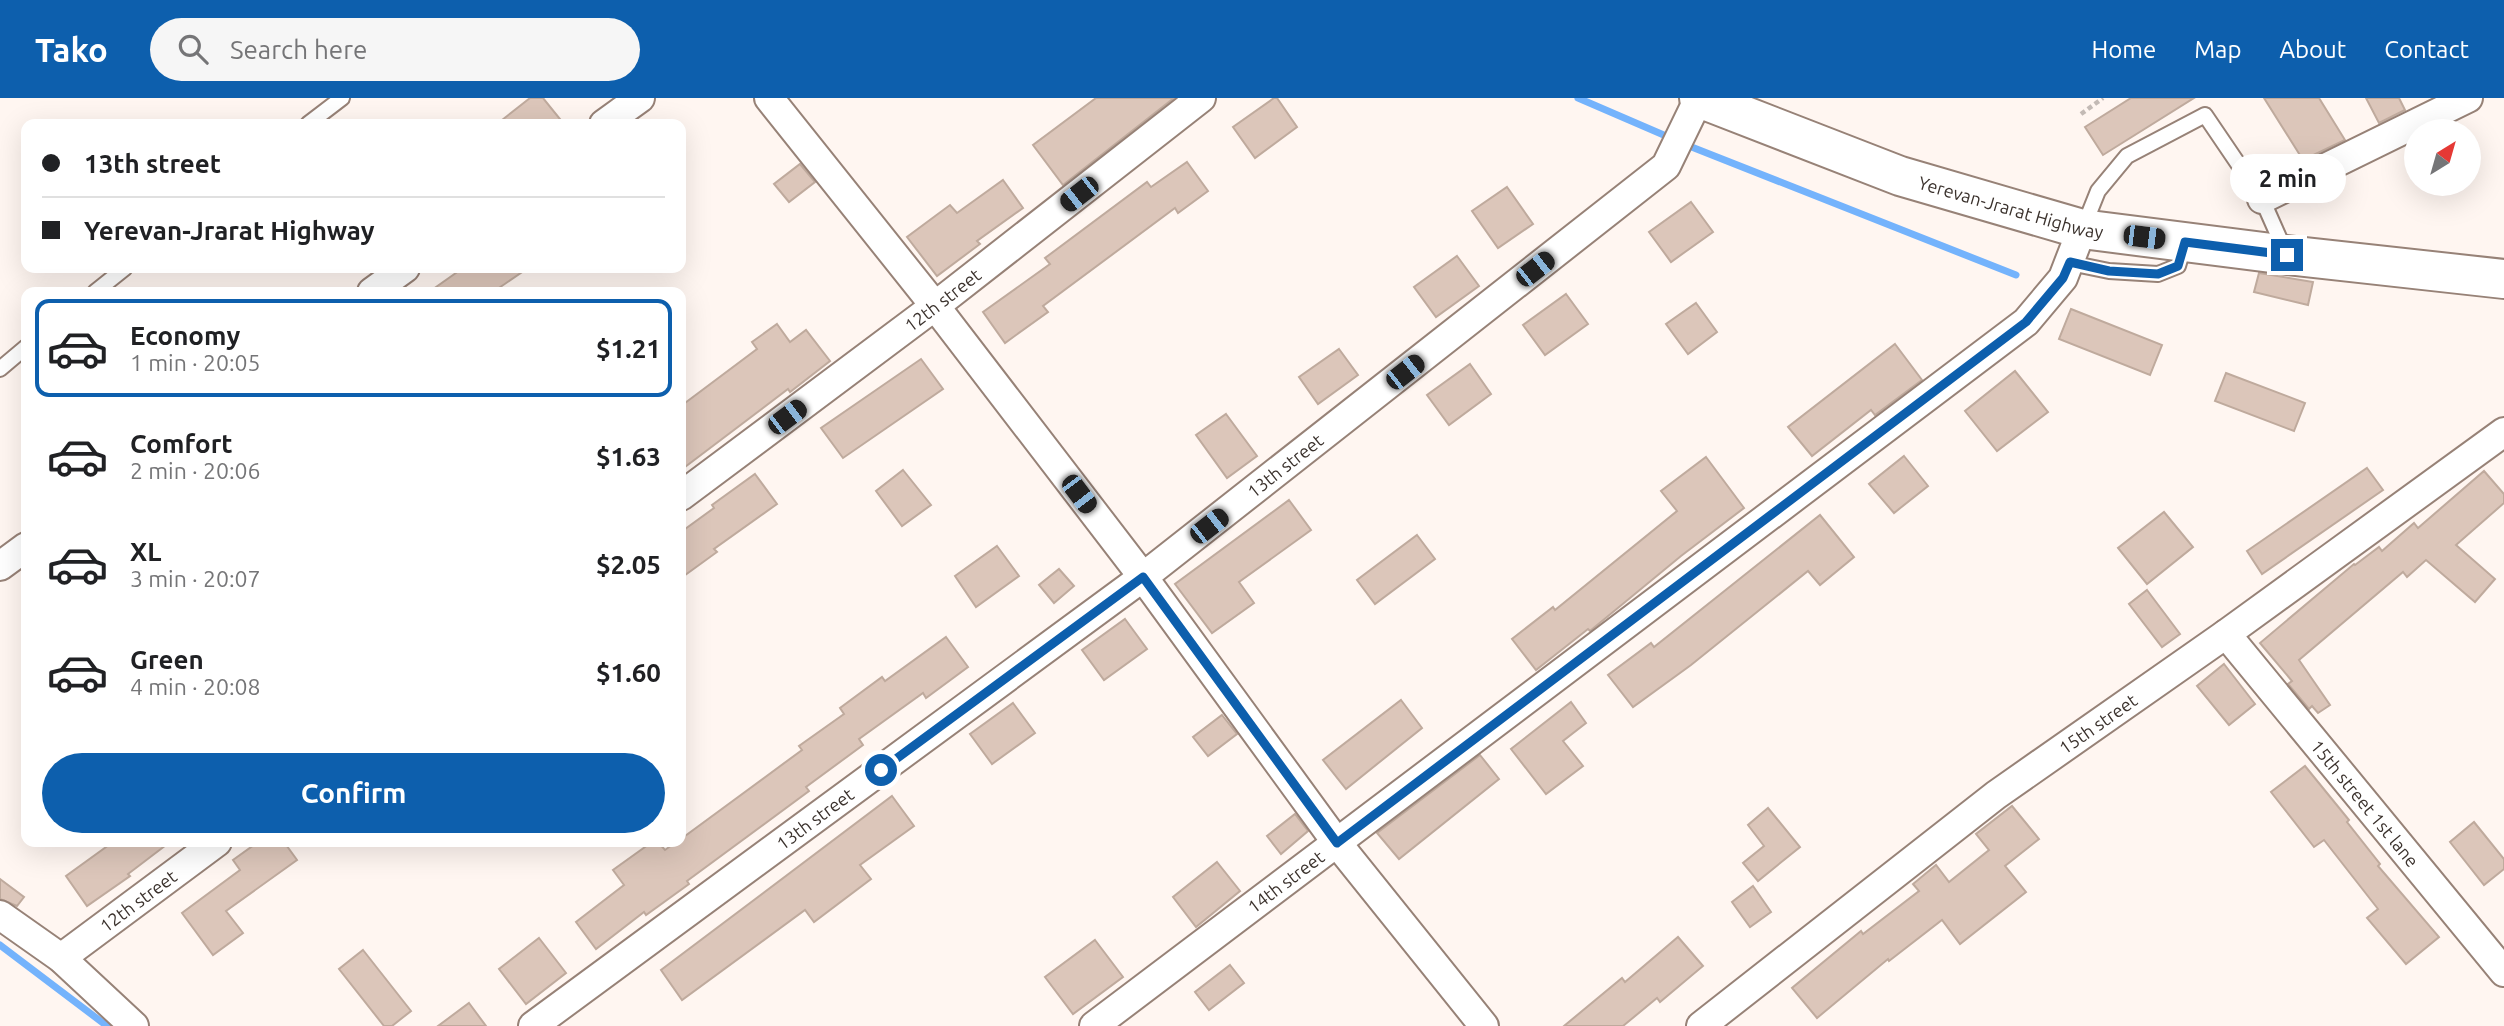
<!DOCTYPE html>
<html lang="en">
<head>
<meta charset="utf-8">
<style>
	:root { --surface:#fff; --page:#f6f6f6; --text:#202124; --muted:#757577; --line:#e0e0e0; --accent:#0d5fad }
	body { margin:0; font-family:Ubuntu,sans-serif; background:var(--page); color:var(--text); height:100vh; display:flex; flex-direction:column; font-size:26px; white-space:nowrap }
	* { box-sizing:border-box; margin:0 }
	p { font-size:23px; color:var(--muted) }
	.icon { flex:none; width:38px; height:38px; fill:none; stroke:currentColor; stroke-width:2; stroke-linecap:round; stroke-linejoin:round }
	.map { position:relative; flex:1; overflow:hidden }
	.sheet { position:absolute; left:21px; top:189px; width:665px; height:560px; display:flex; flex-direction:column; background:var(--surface); border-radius:14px; box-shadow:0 7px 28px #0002 }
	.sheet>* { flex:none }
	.top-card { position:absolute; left:21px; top:21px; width:665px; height:154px; border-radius:14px; box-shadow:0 7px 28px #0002; display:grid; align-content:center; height:154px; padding:0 21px; background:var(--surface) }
	.needle { width:46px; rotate:37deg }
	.tools { position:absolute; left:2404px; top:21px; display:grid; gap:14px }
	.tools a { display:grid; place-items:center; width:77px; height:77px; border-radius:50%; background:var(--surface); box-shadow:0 7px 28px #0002; font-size:35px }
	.end { position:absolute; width:32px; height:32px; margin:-16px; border:9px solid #0d5fad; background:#fff; box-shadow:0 0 0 4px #fff }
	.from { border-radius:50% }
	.bubble { position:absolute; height:49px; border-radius:24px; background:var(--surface); box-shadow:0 7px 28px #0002; font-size:23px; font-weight:700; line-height:49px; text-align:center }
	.car { position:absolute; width:21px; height:42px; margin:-21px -10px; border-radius:9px; box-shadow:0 0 5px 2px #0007; background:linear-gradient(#222 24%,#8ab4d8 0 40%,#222 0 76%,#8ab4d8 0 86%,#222 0) }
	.top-card b { display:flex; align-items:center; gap:24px; height:66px; font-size:26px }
	.top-card b+b { border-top:2px solid var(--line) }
	.top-card i { width:18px; height:18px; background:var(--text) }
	ul { padding:12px 0 0; list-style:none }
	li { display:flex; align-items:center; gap:21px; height:98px; margin:0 14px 10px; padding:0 7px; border:4px solid transparent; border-radius:14px }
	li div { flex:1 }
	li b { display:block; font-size:26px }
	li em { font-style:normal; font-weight:700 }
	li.on { border-color:var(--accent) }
	li>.icon { width:63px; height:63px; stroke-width:1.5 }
	.cta { display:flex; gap:14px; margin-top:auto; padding:14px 21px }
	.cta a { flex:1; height:80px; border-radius:42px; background:var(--accent); color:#fff; font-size:28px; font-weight:700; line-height:80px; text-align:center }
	header { display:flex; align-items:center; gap:42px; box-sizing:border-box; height:98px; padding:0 35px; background:var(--accent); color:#fff }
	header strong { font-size:33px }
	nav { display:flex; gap:38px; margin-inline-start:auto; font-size:24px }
	.search { width:490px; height:63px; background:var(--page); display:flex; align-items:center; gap:18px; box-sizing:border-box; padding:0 24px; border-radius:38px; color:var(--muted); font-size:26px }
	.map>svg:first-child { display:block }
</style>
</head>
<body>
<header>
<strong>Tako</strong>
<div class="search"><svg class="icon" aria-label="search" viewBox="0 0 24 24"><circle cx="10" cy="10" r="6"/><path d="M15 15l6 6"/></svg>Search here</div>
<nav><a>Home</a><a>Map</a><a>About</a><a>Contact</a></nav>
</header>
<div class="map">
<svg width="2504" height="928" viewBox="0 0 2504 928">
	<rect width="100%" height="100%" fill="#fff6f1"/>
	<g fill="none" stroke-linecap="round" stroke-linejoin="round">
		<g stroke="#74b3fc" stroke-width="7">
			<polyline points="1578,0 1673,41"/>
			<polyline points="1684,46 2016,177"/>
			<polyline points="0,847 107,928"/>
		</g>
	</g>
	<g fill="#dcc6ba" stroke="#bfaa9d" stroke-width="2">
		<polygon points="530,0 543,0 564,26 497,26"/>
		<polygon points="1096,0 1174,0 1063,87 1033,47"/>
		<polygon points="1274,0 1277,0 1297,29 1255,60 1233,29"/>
		<polygon points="2131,0 2194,0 2103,57 2085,29"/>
		<polygon points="2264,0 2319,0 2345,42 2303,62"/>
		<polygon points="2366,0 2399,0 2405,12 2379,25"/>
		<polygon points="1187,64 1208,93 1178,115 1175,110 1043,208 1048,214 1005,245 983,214 1050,166 1045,160 1147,84 1151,89"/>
		<polygon points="800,66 815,84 789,104 774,86"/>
		<polygon points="1003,82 1023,110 977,143 980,146 937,178 907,139 950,107 957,115"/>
		<polygon points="1507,89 1533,126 1498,150 1472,113"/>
		<polygon points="1691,104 1713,134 1671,164 1649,134"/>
		<polygon points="1457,158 1479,188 1436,219 1414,189"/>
		<polygon points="463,170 528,170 493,194 429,194"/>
		<polygon points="2259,175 2313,184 2308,207 2254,194"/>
		<polygon points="1566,196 1588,226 1545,257 1523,227"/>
		<polygon points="1696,205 1717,234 1688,256 1666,226"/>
		<polygon points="2071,211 2162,247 2150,277 2059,241"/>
		<polygon points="777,226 790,244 806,232 830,263 790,294 788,291 681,372 681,308 757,251 752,244"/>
		<polygon points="1895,246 1922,282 1875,317 1871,312 1812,358 1788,329"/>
		<polygon points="1339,251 1358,277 1318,306 1299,279"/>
		<polygon points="921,261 943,291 843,360 821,330"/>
		<polygon points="1470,266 1491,296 1449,327 1427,297"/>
		<polygon points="2015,273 2048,314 1997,353 1965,313"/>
		<polygon points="2226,275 2305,305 2294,333 2215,303"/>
		<polygon points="1226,316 1257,358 1227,380 1196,337"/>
		<polygon points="1904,358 1928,388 1894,415 1869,386"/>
		<polygon points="1706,359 1744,410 1681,458 1596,528 1590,533 1588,531 1536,572 1512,541 1553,509 1555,512 1677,413 1661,393"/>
		<polygon points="2367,370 2383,392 2262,476 2247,453"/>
		<polygon points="903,372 931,407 902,428 876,393"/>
		<polygon points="2484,373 2504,396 2504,405 2456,447 2495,481 2475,504 2426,462 2407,479 2403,474 2299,562 2330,607 2318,615 2312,608 2309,611 2288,586 2292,583 2260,545 2354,466 2355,467 2379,449 2382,453 2414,425 2418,430"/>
		<polygon points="755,376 777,406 714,451 717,454 681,480 681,434 714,410 712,407"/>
		<polygon points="1289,402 1311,432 1239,484 1254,505 1212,535 1175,486"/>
		<polygon points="2164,414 2193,449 2147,486 2118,450"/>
		<polygon points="1820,417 1854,459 1820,487 1808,473 1691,567 1633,609 1608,577 1651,545 1654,549"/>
		<polygon points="1417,437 1435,461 1375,506 1357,482"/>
		<polygon points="997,448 1019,478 976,509 955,478"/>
		<polygon points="1059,471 1074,488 1054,505 1039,487"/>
		<polygon points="2147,492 2180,536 2162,549 2129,506"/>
		<polygon points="1125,521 1147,551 1104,582 1082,552"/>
		<polygon points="946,539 968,569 926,600 923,595 859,641 863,647 806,689 809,693 687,783 689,786 646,817 644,814 596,851 576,824 624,787 613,772 652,744 658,744 665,752 676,744 681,744 681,741 802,652 799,648 844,616 840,610 882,579 885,583"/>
		<polygon points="2224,566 2255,606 2229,627 2197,588"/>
		<polygon points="1401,602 1422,630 1346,691 1323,662"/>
		<polygon points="1571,604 1586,625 1563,643 1583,668 1546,696 1511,651"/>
		<polygon points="1013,605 1035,635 992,666 970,636"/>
		<polygon points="1222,617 1237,636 1208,658 1193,639"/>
		<polygon points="1480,657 1499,681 1399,761 1377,735"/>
		<polygon points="2305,668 2349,722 2347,724 2380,766 2378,768 2439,839 2406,866 2367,820 2378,811 2324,742 2314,749 2271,694"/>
		<polygon points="892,698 914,728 860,767 871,781 814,824 805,812 682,902 661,872"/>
		<polygon points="2012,708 2039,741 2005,768 2026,794 1960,846 1942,822 1889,863 1888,861 1817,920 1792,890 1861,833 1863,836 1919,793 1913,786 1936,767 1949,784 1989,752 1976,736"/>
		<polygon points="1768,710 1800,749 1758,783 1743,765 1764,748 1748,727"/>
		<polygon points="1295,716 1308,733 1281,756 1267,738"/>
		<polygon points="2474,724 2504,761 2504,771 2484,787 2450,744"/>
		<polygon points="113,744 170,744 128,776 130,778 87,808 66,778"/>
		<polygon points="258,744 284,744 297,762 226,813 243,835 213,857 182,815 240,772 233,762"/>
		<polygon points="1217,764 1240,793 1196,829 1173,799"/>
		<polygon points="0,781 24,799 17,808 0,801"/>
		<polygon points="1753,788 1771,814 1750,829 1732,804"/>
		<polygon points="1678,839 1703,868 1660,904 1657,900 1623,928 1564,928 1622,880 1625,884"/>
		<polygon points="539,840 566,875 526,906 499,871"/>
		<polygon points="1095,842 1123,879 1073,916 1045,879"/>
		<polygon points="363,852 411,913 392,928 384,928 339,871"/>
		<polygon points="1230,867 1244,885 1209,912 1195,894"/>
		<polygon points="469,905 486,928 438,928"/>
	</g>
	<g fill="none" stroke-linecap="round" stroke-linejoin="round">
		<defs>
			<g id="lane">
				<polyline points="308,26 342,0"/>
				<polyline points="2084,128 2098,93 2127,58 2205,17 2262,101 2285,153"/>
				<polyline points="2070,165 2109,173 2158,176 2178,168 2185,145"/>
				<polyline points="95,194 125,170"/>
				<polyline points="0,271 26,249"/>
			</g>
			<g id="street">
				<polyline points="769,0 935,208 1143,479 1337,745 1484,928"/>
				<polyline points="604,26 640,0"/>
				<polyline points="2262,101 2468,0"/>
				<polyline points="372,194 405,170"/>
				<path id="s1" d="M681,398L935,208L1201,0"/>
				<polyline points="0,468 26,449"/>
				<path id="s2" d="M2226,536L2504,874"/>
				<polyline points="0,817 61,860 134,928"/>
				<path id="s3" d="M61,860L217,744"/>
				<path id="s4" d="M533,928L1143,479L1666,68L1699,0"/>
				<path id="s5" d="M1094,928L2026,224L2063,180L2082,131"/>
				<path id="s6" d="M1701,928L1996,697L2226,536L2504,334"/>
			</g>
			<g id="secondary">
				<path id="s7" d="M1699,0L1900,78L2082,131L2287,157L2504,181"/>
			</g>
		</defs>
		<use href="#lane" stroke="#978277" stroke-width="18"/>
		<use href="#street" stroke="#978277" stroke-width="32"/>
		<use href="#secondary" stroke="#978277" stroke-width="42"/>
		<polyline stroke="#c3bab5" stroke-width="4.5" stroke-dasharray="5 3.5" stroke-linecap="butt" points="2081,16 2103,0"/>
		<use href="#lane" stroke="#fff" stroke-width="14"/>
		<use href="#street" stroke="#fff" stroke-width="28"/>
		<use href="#secondary" stroke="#fff" stroke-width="38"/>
	</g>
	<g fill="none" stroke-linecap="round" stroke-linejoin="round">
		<polyline stroke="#0d5fad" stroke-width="9" points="881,672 1143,479 1337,745 2026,224 2063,180 2070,164 2109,173 2158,176 2178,168 2185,144 2287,157"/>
	</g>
	<g text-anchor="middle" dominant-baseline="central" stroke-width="6" stroke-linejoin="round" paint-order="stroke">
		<g font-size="18" fill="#3b322d" stroke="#fff">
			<text stroke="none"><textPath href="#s7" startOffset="331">Yerevan-Jrarat Highway</textPath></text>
			<text stroke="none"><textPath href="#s1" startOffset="327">12th street</textPath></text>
			<text stroke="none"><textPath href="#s4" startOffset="938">13th street</textPath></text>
			<text stroke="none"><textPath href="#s6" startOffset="499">15th street</textPath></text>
			<text stroke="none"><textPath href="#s2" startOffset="219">15th street 1st lane</textPath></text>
			<text stroke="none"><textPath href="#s4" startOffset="350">13th street</textPath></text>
			<text stroke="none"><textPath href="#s5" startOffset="240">14th street</textPath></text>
			<text stroke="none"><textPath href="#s3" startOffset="96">12th street</textPath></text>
		</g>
	</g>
</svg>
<div class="tools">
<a><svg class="needle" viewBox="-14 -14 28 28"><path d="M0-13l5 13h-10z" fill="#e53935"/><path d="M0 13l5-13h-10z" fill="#757577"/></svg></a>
</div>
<i class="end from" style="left:881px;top:672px"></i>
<i class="end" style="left:2287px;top:157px"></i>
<div class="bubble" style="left:2230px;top:56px;width:116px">2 min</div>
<i class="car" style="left:1079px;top:96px;rotate:232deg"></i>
<i class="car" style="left:2144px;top:139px;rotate:97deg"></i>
<i class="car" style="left:1535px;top:171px;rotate:52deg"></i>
<i class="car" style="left:1405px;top:274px;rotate:52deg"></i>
<i class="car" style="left:787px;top:319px;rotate:53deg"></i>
<i class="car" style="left:1079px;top:396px;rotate:143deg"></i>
<i class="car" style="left:1209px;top:428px;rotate:52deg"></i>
<div class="top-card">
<b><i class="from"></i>13th street</b>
<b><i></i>Yerevan-Jrarat Highway</b>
</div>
<section class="sheet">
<ul>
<li class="on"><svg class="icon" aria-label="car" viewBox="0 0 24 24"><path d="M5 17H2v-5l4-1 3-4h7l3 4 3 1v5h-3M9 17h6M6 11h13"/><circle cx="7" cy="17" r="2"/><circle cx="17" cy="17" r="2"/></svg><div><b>Economy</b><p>1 min · 20:05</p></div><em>$1.21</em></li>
<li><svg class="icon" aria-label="car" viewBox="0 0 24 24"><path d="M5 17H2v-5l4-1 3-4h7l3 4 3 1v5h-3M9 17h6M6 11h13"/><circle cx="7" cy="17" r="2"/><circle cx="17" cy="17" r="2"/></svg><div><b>Comfort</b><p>2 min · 20:06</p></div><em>$1.63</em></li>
<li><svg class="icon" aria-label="car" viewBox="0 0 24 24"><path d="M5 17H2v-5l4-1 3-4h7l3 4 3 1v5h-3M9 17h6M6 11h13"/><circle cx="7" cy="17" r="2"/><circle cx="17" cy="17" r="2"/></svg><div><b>XL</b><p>3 min · 20:07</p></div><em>$2.05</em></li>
<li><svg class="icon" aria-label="car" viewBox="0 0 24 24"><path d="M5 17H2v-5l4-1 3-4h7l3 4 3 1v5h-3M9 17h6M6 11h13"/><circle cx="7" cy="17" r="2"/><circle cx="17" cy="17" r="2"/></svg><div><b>Green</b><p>4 min · 20:08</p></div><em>$1.60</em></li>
</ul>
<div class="cta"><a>Confirm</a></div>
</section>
</div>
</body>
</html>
